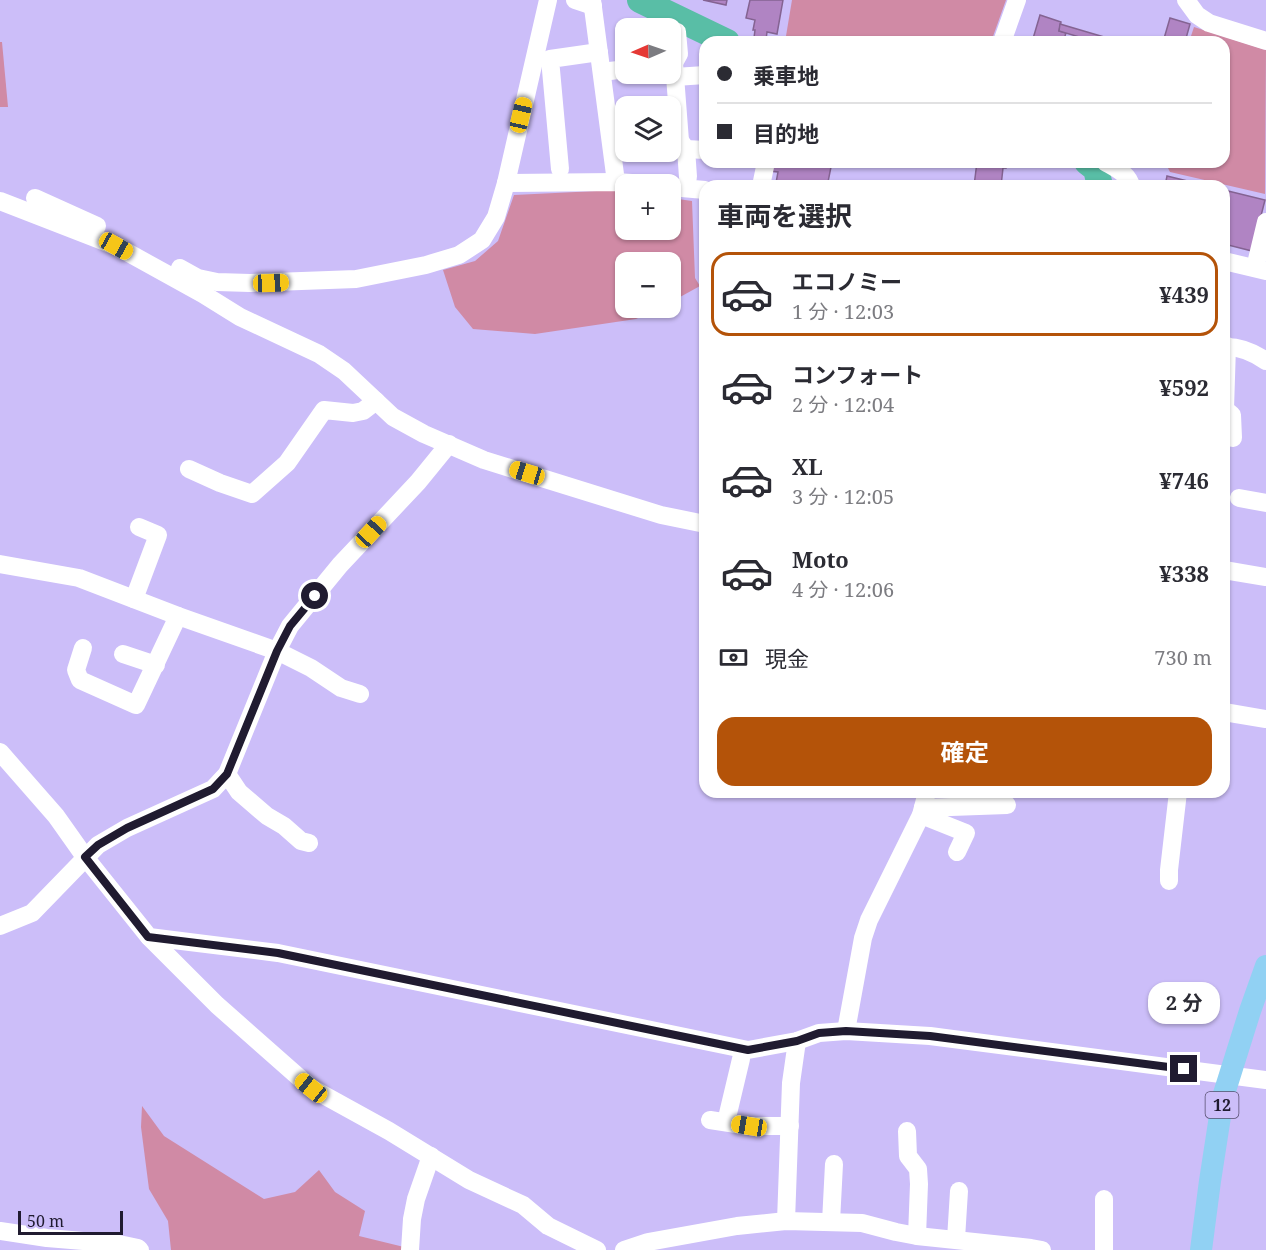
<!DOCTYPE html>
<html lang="ja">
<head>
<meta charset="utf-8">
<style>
	:root { --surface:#fff; --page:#f2f2f3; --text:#2b2b33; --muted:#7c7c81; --line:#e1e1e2; --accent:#b45309 }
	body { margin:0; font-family:"Noto Serif","Noto Sans JP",serif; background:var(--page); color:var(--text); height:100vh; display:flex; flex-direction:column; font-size:22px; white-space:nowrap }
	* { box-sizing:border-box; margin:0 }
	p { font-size:20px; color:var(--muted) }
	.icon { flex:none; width:33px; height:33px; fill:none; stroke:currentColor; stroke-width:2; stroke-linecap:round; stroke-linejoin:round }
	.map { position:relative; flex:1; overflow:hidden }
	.details { position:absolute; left:699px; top:180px; width:531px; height:618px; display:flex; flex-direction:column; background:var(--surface); border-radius:18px; box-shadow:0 2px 4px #0004 }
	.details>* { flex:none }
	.guide { position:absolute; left:699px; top:36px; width:531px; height:132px; border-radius:18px; box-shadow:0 2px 4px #0004; display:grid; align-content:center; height:132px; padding:0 18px; background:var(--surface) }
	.needle { width:39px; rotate:268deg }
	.fabs { position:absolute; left:615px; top:18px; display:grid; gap:12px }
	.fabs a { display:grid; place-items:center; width:66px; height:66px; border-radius:12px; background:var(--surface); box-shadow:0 2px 4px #0004; font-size:30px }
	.scale { position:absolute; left:18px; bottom:15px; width:105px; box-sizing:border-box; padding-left:6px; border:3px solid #201b30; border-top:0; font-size:16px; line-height:21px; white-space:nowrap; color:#201b30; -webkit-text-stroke:4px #ccbef9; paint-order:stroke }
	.end { position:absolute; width:27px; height:27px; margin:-14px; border:8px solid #201b30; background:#fff; box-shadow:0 0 0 3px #fff }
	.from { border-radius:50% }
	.bubble { position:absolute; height:42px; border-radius:18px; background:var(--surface); box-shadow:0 2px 4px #0004; font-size:20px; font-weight:700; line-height:42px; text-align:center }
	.car { position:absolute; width:18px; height:36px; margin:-18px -9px; border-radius:8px; box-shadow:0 0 4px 2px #0007; background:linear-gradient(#f5c518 24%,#345 0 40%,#f5c518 0 76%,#345 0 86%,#f5c518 0) }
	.guide b { display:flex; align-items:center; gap:21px; height:57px; font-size:22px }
	.guide b+b { border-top:2px solid var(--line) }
	.guide i { width:15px; height:15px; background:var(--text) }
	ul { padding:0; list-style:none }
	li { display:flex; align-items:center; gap:18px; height:84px; margin:0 12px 9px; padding:0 6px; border:3px solid transparent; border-radius:18px }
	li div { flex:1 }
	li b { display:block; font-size:22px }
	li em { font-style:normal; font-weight:700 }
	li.on { border-color:var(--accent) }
	li>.icon { width:54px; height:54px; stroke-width:1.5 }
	h2 { padding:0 18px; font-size:27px; line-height:72px }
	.pay { display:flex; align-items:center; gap:15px; height:66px; padding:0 18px; font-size:22px }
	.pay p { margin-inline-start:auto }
	.cta { display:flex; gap:12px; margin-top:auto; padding:12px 18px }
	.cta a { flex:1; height:69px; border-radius:18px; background:var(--accent); color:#fff; font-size:24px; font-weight:700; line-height:69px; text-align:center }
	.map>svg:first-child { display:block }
</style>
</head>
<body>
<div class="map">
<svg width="1266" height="1250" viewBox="0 0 1266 1250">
	<rect width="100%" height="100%" fill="#ccbef9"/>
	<g fill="#d08aa5">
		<polygon points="792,0 1006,0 991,42 785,42"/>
		<polygon points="1194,27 1266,50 1265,194 1170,172 1165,162 1224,162 1224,42 1189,42"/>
		<polygon points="0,42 2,42 8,107 0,107"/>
		<polygon points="617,190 625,191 626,230 670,230 671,198 692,201 695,278 700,286 671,302 670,262 626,262 626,308 659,308 636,319 535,334 473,329 455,307 443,270 475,261 498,241 514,195"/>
		<polygon points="142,1106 164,1136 264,1199 295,1192 319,1170 335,1192 365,1211 359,1236 404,1247 403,1250 171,1250 168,1221 149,1189 141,1127"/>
	</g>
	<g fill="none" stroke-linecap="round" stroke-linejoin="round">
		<g stroke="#59bea6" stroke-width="26">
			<polyline points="640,0 727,42"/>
			<polyline points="1087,162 1096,169 1100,186"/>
		</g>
	</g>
	<g fill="#b084c3" stroke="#846392" stroke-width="1.5">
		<polygon points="703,0 727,0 726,5"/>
		<polygon points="750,0 783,0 777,34 767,32 766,40 754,38 755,30 753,30 755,20 746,18"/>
		<polygon points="1040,15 1061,22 1059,31 1066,33 1063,42 1032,42"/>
		<polygon points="1170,18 1190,24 1185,42 1163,42"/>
		<polygon points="1060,24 1121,42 1096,42 1059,31"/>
		<polygon points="771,162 832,162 828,182 819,181 818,186 793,186 776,183 778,172 769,171"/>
		<polygon points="977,162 1006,162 1006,168 1003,168 1001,186 974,186"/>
		<polygon points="1167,176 1208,186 1165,186"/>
		<polygon points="1224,190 1265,200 1252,251 1224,244"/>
	</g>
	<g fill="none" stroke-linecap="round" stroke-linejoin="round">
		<g stroke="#fff" stroke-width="18">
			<polyline points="575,0 593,6"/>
			<polyline points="592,0 616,182"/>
			<polyline points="1186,0 1197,15 1209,23 1266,41"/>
			<polyline points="1002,42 1017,0"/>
			<polyline points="670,63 674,63 680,141 670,141"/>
			<polyline points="674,63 679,54 677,32"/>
			<polyline points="602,72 626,69"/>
			<polyline points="675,77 705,75"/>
			<polyline points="680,141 686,149 705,150"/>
			<polyline points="686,149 688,177"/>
			<path d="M1105,162C1115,168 1129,174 1131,186"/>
			<polyline points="560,169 550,59 599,52"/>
			<polyline points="506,183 616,182 648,184"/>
			<polyline points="761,186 766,162"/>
			<polyline points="670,187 705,190"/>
			<polyline points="35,198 97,226"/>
			<polyline points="0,201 116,246 203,294 240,317 319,354 344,371 393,417 424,434 484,460 661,515 705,524"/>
			<polyline points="1224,261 1266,271"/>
			<polyline points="180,268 198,278 217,282 250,283 356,279 426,265 459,255 482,240 496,217 506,183 548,0"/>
			<polyline points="1255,268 1266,222"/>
			<polyline points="1227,346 1225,409 1232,415 1233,438"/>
			<path d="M1224,347C1240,346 1253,352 1266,361"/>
			<polyline points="189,469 220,483 252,494 287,463 324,410 353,413 363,411 376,401"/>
			<polyline points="1239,498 1266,503"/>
			<polyline points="0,564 79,578 178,616 277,651 311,668 341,688 360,694"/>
			<polyline points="1224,570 1266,577"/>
			<polyline points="134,599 158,535 139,527"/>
			<polyline points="83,648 76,670 80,680 136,705 178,616"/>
			<polyline points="123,654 156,665"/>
			<polyline points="1224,712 1266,719"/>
			<polyline points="0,752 56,816 85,857 149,937 278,953 748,1050 797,1041 819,1033 846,1031 930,1036 1266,1080"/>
			<polyline points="227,774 239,792 267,816 284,826 301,841 309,843"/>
			<polyline points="923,808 1007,805"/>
			<polyline points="921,815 966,833 957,852"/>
			<polyline points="1169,881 1169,870 1178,792"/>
			<polyline points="0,926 32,913 98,845 127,828 213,789 227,774 277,651 290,626 340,565 418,482 449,444"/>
			<polyline points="149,937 217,1005 311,1088 389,1131 469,1180 523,1205 548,1226 597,1250"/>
			<polyline points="846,1031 863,938 869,920 921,815 927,792"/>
			<polyline points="710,1120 749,1126 790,1126"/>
			<polyline points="726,1122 741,1059"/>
			<polyline points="907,1131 908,1156 918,1169 919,1184 917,1236"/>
			<polyline points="1104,1199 1104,1250"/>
			<polyline points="786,1221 791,1083 797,1041"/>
			<polyline points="831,1222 834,1164"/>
			<polyline points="0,1231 47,1238 119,1244 138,1248 140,1250"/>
			<polyline points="956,1239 959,1191"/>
			<polyline points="410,1250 412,1219 416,1199 431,1156"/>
			<polyline points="624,1250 648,1242 737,1226 786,1221 862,1223 896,1232 917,1236 1031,1248 1042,1250"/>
		</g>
		<polyline stroke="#91d1f3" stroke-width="22" points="1201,1250 1210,1181 1223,1097 1250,1011 1266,966"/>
	</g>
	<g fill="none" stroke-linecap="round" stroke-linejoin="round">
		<polyline stroke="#201b30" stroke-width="8" points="315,596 290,626 277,651 227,774 213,789 127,828 98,845 85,857 148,937 278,953 748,1050 797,1041 819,1033 846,1031 930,1036 1184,1069"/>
	</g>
	<g text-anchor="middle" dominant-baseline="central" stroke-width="4.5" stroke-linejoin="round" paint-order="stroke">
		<rect fill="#ccbef9" stroke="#544c6c" stroke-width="1.5" x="1205.5" y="1092" width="33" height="26" rx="4.5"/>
		<g font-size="16" font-weight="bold" fill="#201b30">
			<text x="1222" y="1105">12</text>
		</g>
	</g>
</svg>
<div class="fabs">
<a><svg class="needle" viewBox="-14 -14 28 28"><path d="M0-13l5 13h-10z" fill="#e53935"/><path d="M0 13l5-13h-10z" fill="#7c7c81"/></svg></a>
<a><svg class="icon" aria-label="layers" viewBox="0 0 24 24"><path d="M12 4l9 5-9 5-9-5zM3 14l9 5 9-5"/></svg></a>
<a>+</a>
<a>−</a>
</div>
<div class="scale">50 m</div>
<i class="end from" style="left:315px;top:596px"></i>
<i class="end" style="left:1184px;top:1069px"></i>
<div class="bubble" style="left:1148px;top:982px;width:72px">2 分</div>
<i class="car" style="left:521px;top:115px;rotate:13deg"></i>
<i class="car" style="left:116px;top:246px;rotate:119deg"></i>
<i class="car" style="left:271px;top:283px;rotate:88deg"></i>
<i class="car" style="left:527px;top:473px;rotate:287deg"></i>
<i class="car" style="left:371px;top:532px;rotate:43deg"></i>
<i class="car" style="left:311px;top:1088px;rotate:309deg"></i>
<i class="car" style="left:749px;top:1126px;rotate:279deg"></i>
<div class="guide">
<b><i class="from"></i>乗車地</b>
<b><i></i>目的地</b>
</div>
<section class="details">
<h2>車両を選択</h2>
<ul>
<li class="on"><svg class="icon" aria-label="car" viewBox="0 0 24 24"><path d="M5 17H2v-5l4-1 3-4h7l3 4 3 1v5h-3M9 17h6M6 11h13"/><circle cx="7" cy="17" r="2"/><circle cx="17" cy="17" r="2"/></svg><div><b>エコノミー</b><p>1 分 · 12:03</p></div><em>¥439</em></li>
<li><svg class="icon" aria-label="car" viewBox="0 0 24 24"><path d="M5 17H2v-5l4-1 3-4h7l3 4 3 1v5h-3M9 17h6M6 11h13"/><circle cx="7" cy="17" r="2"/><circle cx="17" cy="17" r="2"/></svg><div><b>コンフォート</b><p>2 分 · 12:04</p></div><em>¥592</em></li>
<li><svg class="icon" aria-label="car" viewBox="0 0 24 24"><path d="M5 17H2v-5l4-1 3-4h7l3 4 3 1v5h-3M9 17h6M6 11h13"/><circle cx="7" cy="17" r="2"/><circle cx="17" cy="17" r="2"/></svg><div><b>XL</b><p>3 分 · 12:05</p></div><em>¥746</em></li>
<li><svg class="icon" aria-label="car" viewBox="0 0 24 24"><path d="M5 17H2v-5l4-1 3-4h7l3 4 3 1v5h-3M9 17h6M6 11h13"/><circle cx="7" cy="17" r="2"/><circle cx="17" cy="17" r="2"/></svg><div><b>Moto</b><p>4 分 · 12:06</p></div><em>¥338</em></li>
</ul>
<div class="pay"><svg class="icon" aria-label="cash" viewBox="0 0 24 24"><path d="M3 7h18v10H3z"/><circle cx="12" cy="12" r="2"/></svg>現金<p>730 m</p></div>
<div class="cta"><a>確定</a></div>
</section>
</div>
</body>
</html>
